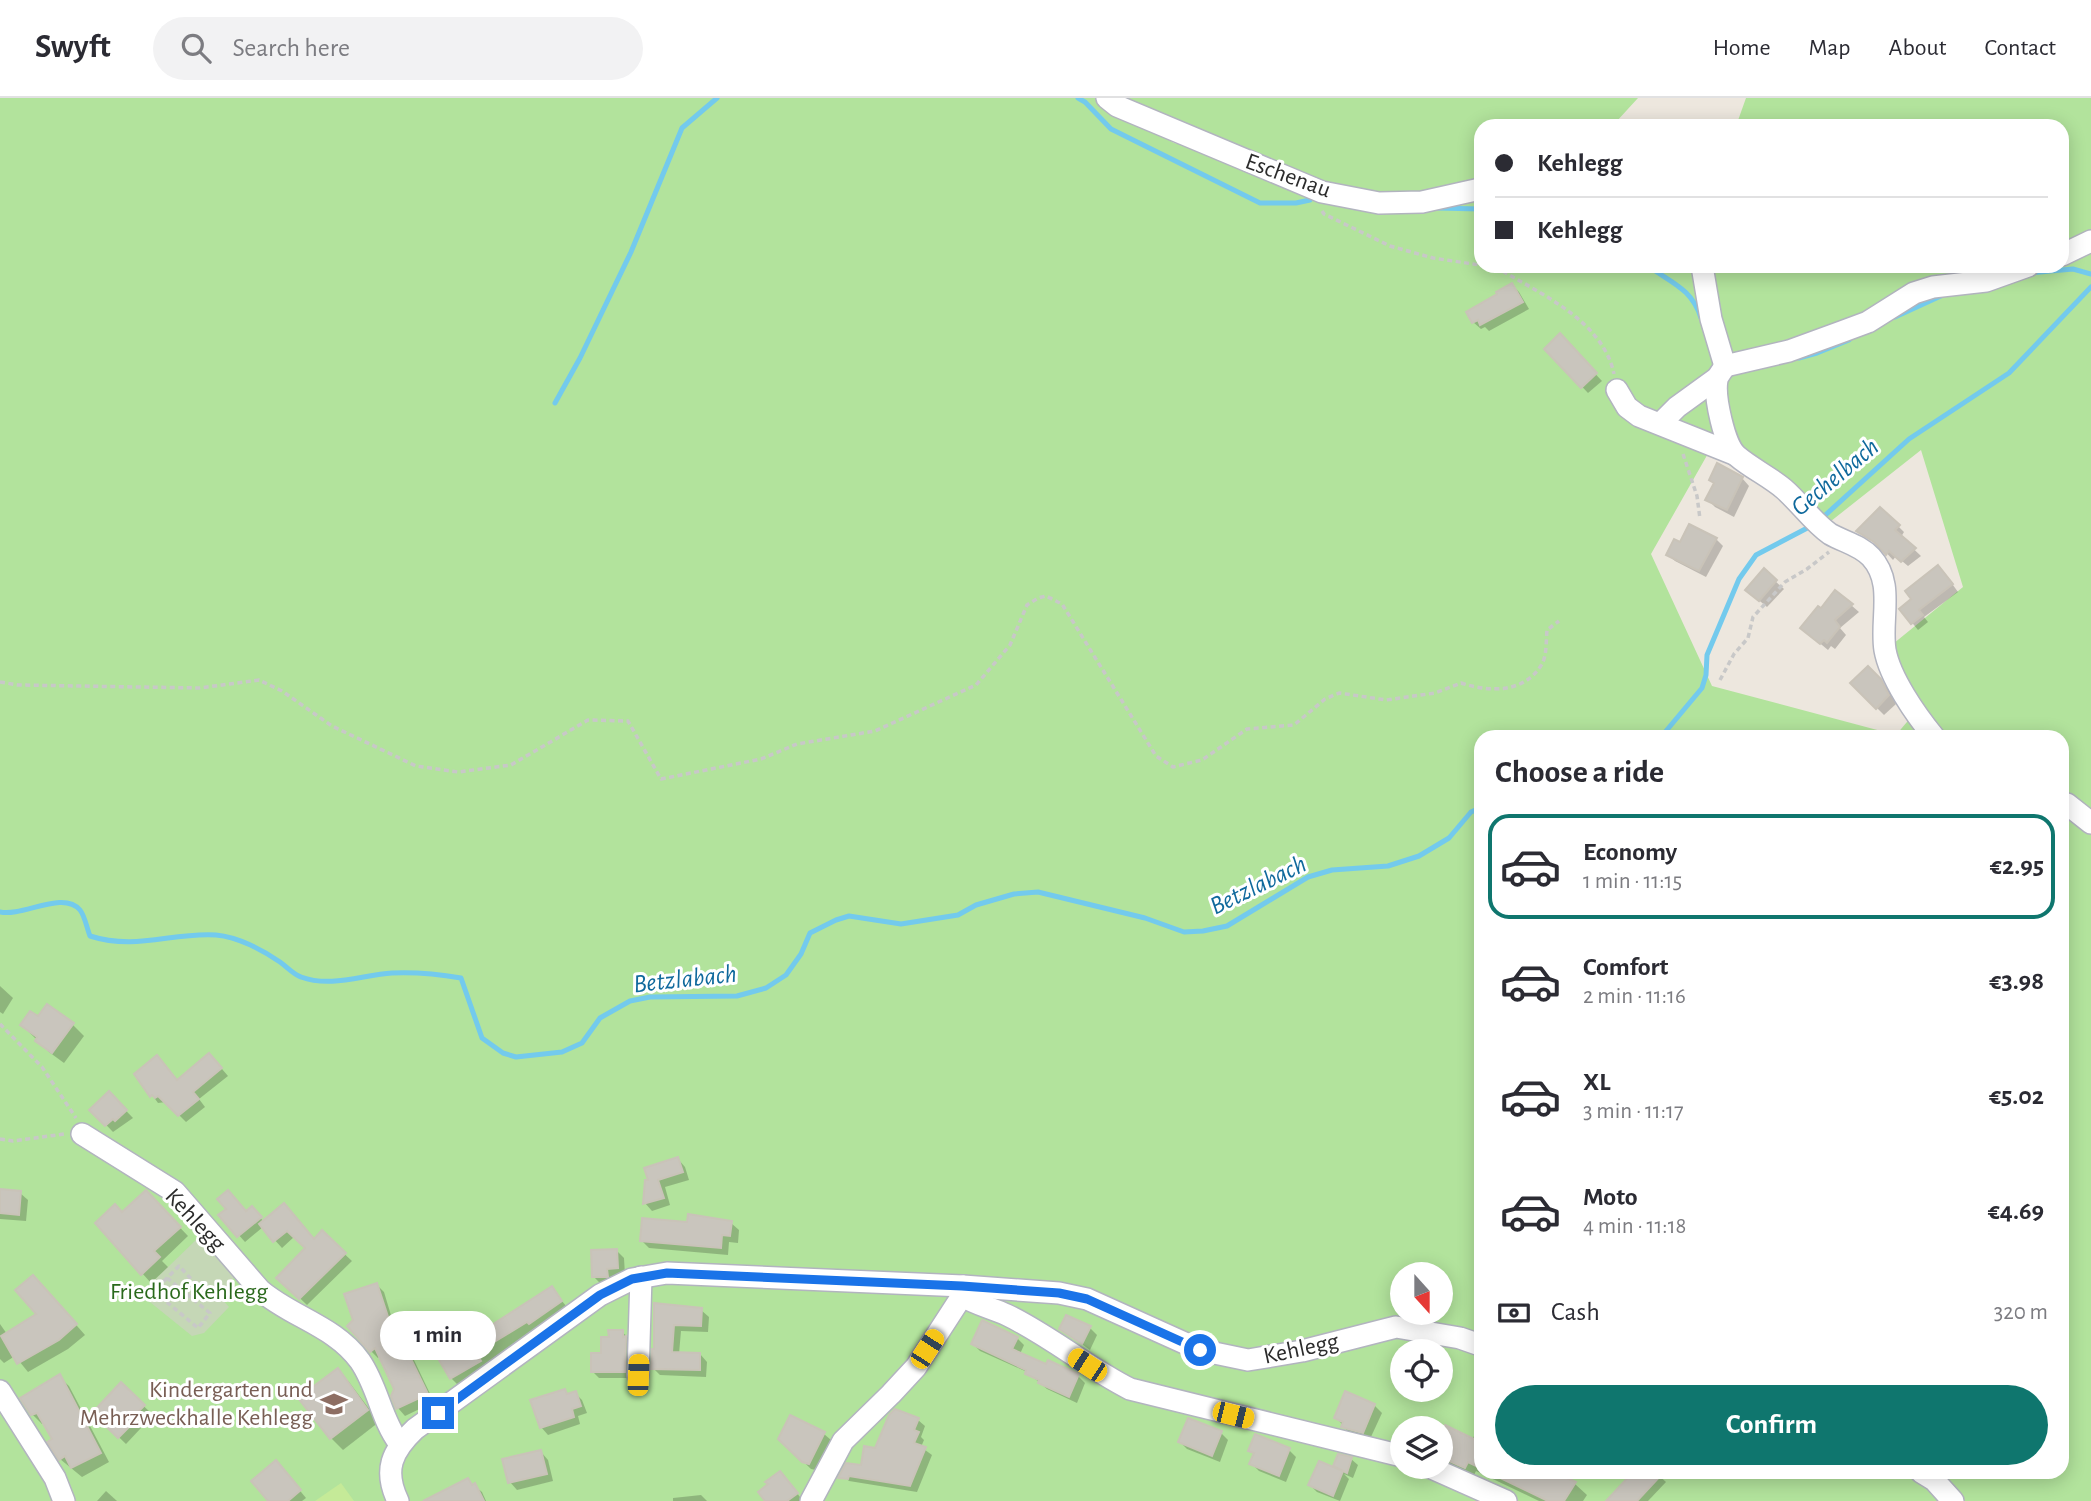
<!DOCTYPE html>
<html lang="en">
<head>
<meta charset="utf-8">
<style>
	:root { --surface:#fff; --page:#f2f2f3; --text:#2b2b33; --muted:#7c7c81; --line:#e1e1e2; --accent:#0f766e }
	body { margin:0; font-family:"Alegreya Sans",sans-serif; background:var(--page); color:var(--text); height:100vh; display:flex; flex-direction:column; font-size:26px; white-space:nowrap }
	* { box-sizing:border-box; margin:0 }
	p { font-size:23px; color:var(--muted) }
	.icon { flex:none; width:38px; height:38px; fill:none; stroke:currentColor; stroke-width:2; stroke-linecap:round; stroke-linejoin:round }
	.map { position:relative; flex:1; overflow:hidden }
	.details { position:absolute; left:1474px; top:632px; width:595px; height:749px; display:flex; flex-direction:column; background:var(--surface); border-radius:21px; box-shadow:0 4px 18px #0003 }
	.details>* { flex:none }
	.banner { position:absolute; left:1474px; top:21px; width:595px; height:154px; border-radius:21px; box-shadow:0 4px 18px #0003; display:grid; align-content:center; height:154px; padding:0 21px; background:var(--surface) }
	.needle { width:46px; rotate:159deg }
	.tools { position:absolute; left:1390px; top:1164px; display:grid; gap:14px }
	.tools a { display:grid; place-items:center; width:63px; height:63px; border-radius:50%; background:var(--surface); box-shadow:0 4px 18px #0003; font-size:35px }
	.end { position:absolute; width:32px; height:32px; margin:-16px; border:9px solid #1a73e8; background:#fff; box-shadow:0 0 0 4px #fff }
	.from { border-radius:50% }
	.bubble { position:absolute; height:49px; border-radius:24px; background:var(--surface); box-shadow:0 4px 18px #0003; font-size:23px; font-weight:600; line-height:49px; text-align:center }
	.car { position:absolute; width:21px; height:42px; margin:-21px -10px; border-radius:9px; box-shadow:0 0 5px 2px #0007; background:linear-gradient(#f5c518 24%,#345 0 40%,#f5c518 0 76%,#345 0 86%,#f5c518 0) }
	.banner b { display:flex; align-items:center; gap:24px; height:66px; font-size:26px }
	.banner b+b { border-top:2px solid var(--line) }
	.banner i { width:18px; height:18px; background:var(--text) }
	ul { padding:0; list-style:none }
	li { display:flex; align-items:center; gap:21px; height:105px; margin:0 14px 10px; padding:0 7px; border:4px solid transparent; border-radius:21px }
	li div { flex:1 }
	li b { display:block; font-size:26px }
	li em { font-style:normal; font-weight:600 }
	li.selected { border-color:var(--accent) }
	li>.icon { width:63px; height:63px; stroke-width:1.5 }
	h2 { padding:0 21px; font-size:32px; line-height:84px }
	.pay { display:flex; align-items:center; gap:18px; height:77px; padding:0 21px; font-size:26px }
	.pay p { margin-inline-start:auto }
	.cta { display:flex; gap:14px; margin-top:auto; padding:14px 21px }
	.cta a { flex:1; height:80px; border-radius:42px; background:var(--accent); color:#fff; font-size:28px; font-weight:600; line-height:80px; text-align:center }
	header { display:flex; align-items:center; gap:42px; box-sizing:border-box; height:98px; padding:0 35px; background:var(--surface); border-bottom:2px solid var(--line) }
	header strong { font-size:33px }
	nav { display:flex; gap:38px; margin-inline-start:auto; font-size:24px }
	.search { width:490px; height:63px; background:var(--page); display:flex; align-items:center; gap:18px; box-sizing:border-box; padding:0 24px; border-radius:38px; color:var(--muted); font-size:26px }
	.map>svg:first-child { display:block }
</style>
</head>
<body>
<header>
<strong>Swyft</strong>
<div class="search"><svg class="icon" aria-label="search" viewBox="0 0 24 24"><circle cx="10" cy="10" r="6"/><path d="M15 15l6 6"/></svg>Search here</div>
<nav><a>Home</a><a>Map</a><a>About</a><a>Contact</a></nav>
</header>
<div class="map">
<svg width="2091" height="1403" viewBox="0 0 2091 1403">
	<rect width="100%" height="100%" fill="#ede7de"/>
	<path fill="#b2e39c" fill-rule="evenodd" d="M0,0H1099L1174,45L1197,49L1124,0H1638L1616,24L1561,28H1480V168H2062V28H1736L1746,0H2091V1403H0ZM1714,345L1826,427L1921,352L1963,489L1888,550L1917,612L1896,637L1712,588L1651,456ZM1480,639H2062V1374H1480ZM1402,1176H1440V1214H1402ZM1402,1253H1440V1292H1402ZM1402,1330H1440V1368H1402Z"/>
	<polygon fill="#c5d7b6" points="197,1141 206,1141 235,1178 221,1200 229,1209 204,1235 192,1238 140,1196"/>
	<polygon fill="#c5ea98" points="341,1385 354,1403 315,1403"/>
	<g fill="#0003">
		<polygon points="1512,187 1519,194 1529,211 1489,233 1485,229 1481,231 1473,224"/>
		<polygon points="1560,238 1602,283 1588,295 1547,251"/>
		<polygon points="1742,380 1749,388 1734,419 1715,409 1708,402"/>
		<polygon points="1898,428 1904,434 1901,439 1921,458 1908,468 1896,458 1893,462 1881,449 1859,433"/>
		<polygon points="1716,441 1723,448 1706,479 1675,463 1668,457"/>
		<polygon points="1764,473 1784,491 1767,509 1755,499"/>
		<polygon points="1945,476 1958,494 1924,519 1928,524 1918,532 1901,511"/>
		<polygon points="1836,494 1859,514 1840,530 1846,537 1835,551 1831,548 1828,552 1810,537 1821,513"/>
		<polygon points="1868,570 1888,591 1896,606 1884,617 1852,585"/>
		<polygon points="0,888 13,900 3,916 0,914"/>
		<polygon points="38,921 72,926 84,938 64,965 49,954 22,927"/>
		<polygon points="216,964 228,978 199,1001 205,1009 186,1024 166,1004 158,1005 137,976 177,983"/>
		<polygon points="109,995 133,1020 113,1034 92,1012"/>
		<polygon points="678,1061 685,1069 689,1082 665,1089 670,1107 652,1113 645,1105 647,1083"/>
		<polygon points="0,1093 20,1095 28,1102 26,1123 0,1121"/>
		<polygon points="146,1094 188,1138 162,1163 168,1169 151,1185 97,1125 123,1116"/>
		<polygon points="247,1115 258,1117 264,1124 315,1143 322,1135 352,1163 307,1207 279,1180 307,1150 295,1138 282,1150 263,1129 245,1144 221,1117"/>
		<polygon points="731,1125 739,1132 738,1145 729,1144 728,1157 649,1150 641,1142 689,1126"/>
		<polygon points="616,1152 624,1160 625,1177 614,1178 615,1185 601,1186 594,1179"/>
		<polygon points="377,1187 384,1194 396,1234 404,1241 434,1304 405,1318 398,1310 393,1298 396,1291 380,1258 378,1260 371,1253 355,1222"/>
		<polygon points="42,1188 85,1237 68,1251 28,1274 15,1258 4,1265 0,1261 0,1226 7,1236 39,1216"/>
		<polygon points="551,1190 572,1215 485,1266 490,1274 462,1291 451,1280 431,1246 467,1225 478,1237"/>
		<polygon points="655,1207 701,1212 709,1219 708,1234 681,1233 679,1256 700,1256 707,1264 706,1279 660,1277 653,1270 656,1252"/>
		<polygon points="1090,1230 1097,1237 1090,1252 1061,1231"/>
		<polygon points="622,1234 629,1240 631,1280 599,1280 593,1274 610,1240"/>
		<polygon points="1017,1240 1024,1247 1020,1256 1078,1278 1085,1285 1077,1305 1047,1291 1027,1274 980,1253 973,1246"/>
		<polygon points="337,1272 349,1284 379,1324 343,1352 331,1340"/>
		<polygon points="59,1279 69,1288 109,1364 82,1379 60,1361 54,1342 45,1325 42,1326 32,1316"/>
		<polygon points="121,1287 150,1314 137,1327 141,1330 126,1346 94,1315"/>
		<polygon points="565,1293 569,1297 575,1295 582,1302 587,1315 578,1318 580,1326 548,1337 541,1329"/>
		<polygon points="1374,1307 1382,1315 1370,1341 1350,1336 1336,1319"/>
		<polygon points="791,1319 824,1336 831,1342 816,1372 811,1371 780,1341"/>
		<polygon points="918,1322 925,1328 921,1339 924,1342 921,1349 932,1357 917,1394 849,1383 842,1376 863,1369 876,1352"/>
		<polygon points="1221,1335 1228,1342 1220,1364 1187,1351 1180,1344"/>
		<polygon points="1474,1338 1480,1341 1480,1374 1550,1374 1575,1386 1587,1397 1583,1403 1539,1403 1476,1373 1473,1379 1445,1366 1440,1361 1440,1341 1472,1342"/>
		<polygon points="1250,1352 1289,1352 1296,1359 1286,1384 1259,1373 1251,1365 1255,1357"/>
		<polygon points="541,1354 548,1362 553,1383 517,1392 510,1384"/>
		<polygon points="1351,1361 1358,1367 1353,1380 1344,1376 1349,1381 1340,1403 1317,1394 1310,1387 1341,1374 1335,1368"/>
		<polygon points="282,1371 306,1400 302,1403 271,1403"/>
		<polygon points="1636,1374 1655,1374 1666,1384 1648,1403 1608,1403"/>
		<polygon points="787,1382 803,1403 768,1403"/>
		<polygon points="468,1383 482,1394 486,1403 436,1403"/>
		<polygon points="106,1393 117,1403 97,1403"/>
		<polygon points="701,1397 707,1403 673,1403 673,1400"/>
	</g>
	<g fill="none" stroke-linecap="round" stroke-linejoin="round">
		<g stroke="#73caed" stroke-width="5">
			<polyline points="1078,0 1085,4 1111,31 1260,105 1296,105 1310,102"/>
			<polyline points="1437,110 1480,111"/>
			<path d="M1648,168C1672,185 1692,191 1701,220"/>
			<polyline points="2030,175 2073,171 2091,176"/>
			<polyline points="1895,219 1943,197"/>
			<polyline points="1799,260 1817,255 1849,242"/>
			<polyline points="555,305 580,260 631,154 682,30 717,0"/>
			<polyline points="1821,421 1909,341 2009,275 2091,189"/>
			<polyline points="1661,639 1702,590 1706,577 1707,557 1739,481 1756,457 1813,427"/>
			<path d="M0,814C23,819 63,792 80,812C85,818 87,831 90,838C137,853 171,834 216,837C238,839 263,852 280,864C287,869 294,877 301,879C331,890 362,877 392,875C415,874 438,876 461,880L482,940L503,955L516,959L562,954L582,945L600,920L630,903L650,899L737,898L766,890L786,877L801,856L810,835L836,822L849,818L901,826L958,817L976,807L1014,796L1038,794L1145,820L1184,834L1203,833L1227,828L1308,779L1332,772L1388,768L1419,758L1449,740L1471,714L1480,710"/>
		</g>
	</g>
	<g fill="#c9c5bd" stroke="#c9c3b8" stroke-width="2">
		<polygon points="1512,185 1523,204 1480,227 1478,222 1472,225 1466,214 1497,196 1496,194"/>
		<polygon points="1560,235 1597,275 1581,290 1544,251"/>
		<polygon points="1717,365 1743,379 1727,412 1705,402 1714,385 1709,382"/>
		<polygon points="1880,409 1900,427 1895,432 1916,450 1901,464 1889,453 1886,457 1874,444 1856,433"/>
		<polygon points="1689,426 1717,440 1699,473 1666,457 1674,441 1680,444"/>
		<polygon points="1938,467 1953,486 1919,512 1923,517 1911,526 1899,511 1911,501 1905,493"/>
		<polygon points="1764,470 1777,482 1759,503 1745,492"/>
		<polygon points="1835,492 1853,506 1835,522 1840,529 1827,545 1824,542 1820,546 1800,530 1818,508 1821,510"/>
		<polygon points="1868,568 1881,581 1889,597 1876,611 1850,585"/>
		<polygon points="47,906 74,925 52,955 35,943 37,939 20,927 30,913 38,918"/>
		<polygon points="209,955 222,970 193,994 199,1001 178,1018 158,998 155,1000 152,997 150,999 134,976 157,957 177,982"/>
		<polygon points="109,993 127,1012 115,1023 113,1021 105,1028 89,1012"/>
		<polygon points="678,1059 683,1074 658,1082 664,1100 643,1106 645,1082 648,1082 644,1070"/>
		<polygon points="0,1091 21,1093 19,1117 0,1115"/>
		<polygon points="146,1092 181,1129 154,1153 160,1159 141,1177 95,1125 115,1106 122,1114"/>
		<polygon points="228,1092 246,1113 252,1108 262,1119 237,1139 218,1117 226,1111 217,1101"/>
		<polygon points="284,1105 314,1141 322,1132 346,1155 299,1201 276,1180 305,1150 287,1133 273,1144 259,1126"/>
		<polygon points="688,1116 732,1123 730,1138 722,1137 721,1150 640,1143 642,1120 687,1124"/>
		<polygon points="617,1151 618,1170 607,1171 608,1179 592,1179 591,1152"/>
		<polygon points="33,1177 77,1226 59,1242 17,1266 1,1238 36,1216 15,1192"/>
		<polygon points="377,1185 393,1234 397,1232 428,1296 396,1311 391,1298 394,1291 375,1250 370,1254 347,1228 353,1222 344,1196"/>
		<polygon points="552,1188 562,1203 529,1226 527,1224 476,1255 481,1263 450,1281 429,1245 467,1222 476,1237"/>
		<polygon points="654,1205 702,1210 701,1228 674,1227 672,1254 700,1255 700,1272 651,1271 652,1251 654,1251"/>
		<polygon points="1066,1217 1091,1228 1082,1246 1059,1231"/>
		<polygon points="982,1222 1018,1239 1012,1251 1046,1266 1048,1262 1079,1276 1069,1299 1038,1285 1039,1282 1025,1276 1026,1272 971,1246"/>
		<polygon points="608,1232 623,1232 623,1239 626,1238 625,1274 591,1274 591,1255 601,1255 601,1239 609,1239"/>
		<polygon points="338,1270 368,1312 330,1341 298,1300"/>
		<polygon points="60,1276 101,1355 71,1370 65,1358 59,1362 47,1344 52,1341 37,1315 31,1317 20,1300"/>
		<polygon points="121,1284 145,1307 132,1320 135,1323 118,1340 92,1315"/>
		<polygon points="565,1291 567,1296 576,1293 581,1308 572,1311 574,1319 540,1330 530,1302"/>
		<polygon points="1345,1293 1375,1306 1363,1335 1341,1329 1343,1324 1334,1320"/>
		<polygon points="895,1311 919,1320 914,1332 919,1334 914,1345 926,1349 910,1388 849,1378 848,1381 838,1380 846,1365 861,1367 864,1348 875,1350 889,1317"/>
		<polygon points="790,1317 825,1334 809,1366 802,1364 778,1341"/>
		<polygon points="1188,1320 1222,1333 1212,1358 1178,1344"/>
		<polygon points="1445,1327 1480,1344 1480,1370 1468,1364 1465,1370 1440,1359 1440,1336"/>
		<polygon points="1255,1336 1290,1350 1279,1378 1249,1366 1254,1355 1248,1353"/>
		<polygon points="541,1352 547,1376 508,1385 502,1361"/>
		<polygon points="1338,1356 1352,1359 1347,1375 1333,1368"/>
		<polygon points="276,1362 301,1392 288,1403 268,1403 251,1383"/>
		<polygon points="1319,1363 1343,1373 1333,1398 1308,1387"/>
		<polygon points="780,1373 798,1395 787,1403 765,1403 758,1394 768,1386 765,1384"/>
		<polygon points="1488,1374 1554,1374 1576,1384 1564,1403 1548,1403"/>
		<polygon points="1633,1374 1664,1374 1637,1403 1606,1403"/>
		<polygon points="468,1380 472,1387 475,1385 484,1403 423,1403"/>
	</g>
	<g fill="none" stroke-linecap="round" stroke-linejoin="round">
		<defs>
			<g id="minor">
				<polyline points="1107,0 1117,8 1322,94 1379,105 1422,104 1480,91"/>
				<polyline points="2062,157 2091,143"/>
				<polyline points="1702,168 1711,221 1725,268"/>
				<path d="M1725,268C1723,272 1718,277 1717,282C1714,298 1724,347 1737,358C1751,370 1770,379 1784,391C1800,405 1813,424 1830,436C1844,444 1860,447 1871,459C1895,485 1880,521 1885,552C1890,580 1916,617 1934,639"/>
				<polyline points="1725,268 1789,253 1841,234 1868,224 1914,195 1933,189 1986,183 2028,168"/>
				<polyline points="1617,292 1627,309 1639,318 1734,356"/>
				<polyline points="1661,325 1677,309 1717,280"/>
				<polyline points="2062,705 2067,706 2091,725"/>
				<path d="M82,1036L175,1094L260,1192C291,1219 335,1228 360,1263C378,1289 381,1321 399,1345"/>
				<path d="M962,1198C977,1207 992,1210 1007,1217C1049,1237 1088,1270 1130,1291L1402,1358"/>
				<polyline points="638,1277 641,1179"/>
				<polyline points="0,1293 55,1380 64,1403"/>
				<polyline points="1427,1368 1506,1403"/>
				<polyline points="1921,1374 1934,1382 1953,1403"/>
				<path d="M398,1403C383,1372 392,1353 415,1331L600,1197L632,1181L667,1175L963,1188L1059,1195L1087,1201L1200,1252L1248,1262L1302,1253L1396,1229L1460,1240L1480,1247"/>
				<polyline points="811,1403 843,1343 891,1296 916,1269 962,1198 963,1188"/>
			</g>
		</defs>
		<use href="#minor" stroke="#b2b4bf" stroke-width="24"/>
		<g stroke="#c8c8c8" stroke-width="3.5" stroke-dasharray="5 3.5" stroke-linecap="butt">
			<polyline points="1322,113 1324,116 1390,148 1433,160 1480,167"/>
			<path d="M1487,168L1499,171C1541,196 1603,223 1614,276"/>
			<polyline points="1683,356 1697,398 1700,421"/>
			<polyline points="1720,582 1734,556 1748,540 1753,519 1785,484 1807,471 1829,454"/>
			<path d="M0,584L18,587L200,590L259,582L282,593L332,628L416,668L458,674L511,667L588,622L628,623L661,681L761,661L797,646L875,633L976,587L1010,547L1027,507L1038,500L1046,498L1062,506L1156,658L1173,669L1202,662L1247,631L1294,627L1325,601L1339,595L1386,602L1435,595L1461,585C1489,594 1524,596 1542,566C1547,557 1546,542 1547,532L1559,523"/>
			<polyline points="0,926 42,969 76,1020"/>
			<polyline points="0,1041 13,1043 64,1036"/>
			<polyline points="167,1180 156,1190 156,1195 198,1230 210,1215 167,1180 179,1168 194,1184 230,1201 239,1192"/>
		</g>
		<use href="#minor" stroke="#fff" stroke-width="21"/>
	</g>
	<g fill="none" stroke-linecap="round" stroke-linejoin="round">
		<polyline stroke="#1a73e8" stroke-width="9" points="438,1315 600,1197 632,1181 667,1175 962,1188 1059,1195 1087,1201 1200,1252"/>
	</g>
	<defs>
		<symbol id="school-bare" viewBox="-9 -9 18 18"><path d="M0-5L7-2L0 1L-7-2ZM-4 1L0 2.5L4 1V4Q0 6-4 4Z" fill="#8d6e63" stroke="#fff" stroke-width="2.5" paint-order="stroke"/></symbol>
	</defs>
	<g fill-rule="evenodd">
		<use href="#school-bare" x="315" y="1287" width="38" height="38"/>
	</g>
	<g text-anchor="middle" dominant-baseline="central" stroke-width="6" stroke-linejoin="round" paint-order="stroke">
		<g font-size="24" fill="#2c2c2c" stroke="#fff">
			<text transform="translate(1288 78) rotate(20)">Eschenau</text>
			<text transform="translate(195 1122) rotate(47)">Kehlegg</text>
			<text transform="translate(1301 1251) rotate(-12)">Kehlegg</text>
		</g>
		<g font-size="24" fill="#2a691c" stroke="#fff">
			<text x="189" y="1194">Friedhof Kehlegg</text>
		</g>
		<g font-size="24" fill="#785e54" stroke="#fff" text-anchor="end">
			<text x="313" y="1292">Kindergarten und<tspan x="313" dy="28">Mehrzweckhalle Kehlegg</tspan></text>
		</g>
		<g font-size="26" font-style="italic" fill="#0f699c" stroke="#fff">
			<text transform="translate(1835 379) rotate(-40)">Gechelbach</text>
			<text transform="translate(1258 787) rotate(-26)">Betzlabach</text>
			<text transform="translate(685 881) rotate(-6)">Betzlabach</text>
		</g>
	</g>
</svg>
<div class="tools">
<a><svg class="needle" viewBox="-14 -14 28 28"><path d="M0-13l5 13h-10z" fill="#e53935"/><path d="M0 13l5-13h-10z" fill="#7c7c81"/></svg></a>
<a><svg class="icon" aria-label="locate" viewBox="0 0 24 24"><circle cx="12" cy="12" r="6"/><path d="M12 2v4M12 18v4M2 12h4M18 12h4"/></svg></a>
<a><svg class="icon" aria-label="layers" viewBox="0 0 24 24"><path d="M12 4l9 5-9 5-9-5zM3 14l9 5 9-5"/></svg></a>
</div>
<i class="end from" style="left:1200px;top:1252px"></i>
<i class="end" style="left:438px;top:1315px"></i>
<div class="bubble" style="left:380px;top:1213px;width:116px">1 min</div>
<i class="car" style="left:927px;top:1251px;rotate:33deg"></i>
<i class="car" style="left:1087px;top:1267px;rotate:303deg"></i>
<i class="car" style="left:638px;top:1277px;rotate:2deg"></i>
<i class="car" style="left:1233px;top:1317px;rotate:104deg"></i>
<div class="banner">
<b><i class="from"></i>Kehlegg</b>
<b><i></i>Kehlegg</b>
</div>
<section class="details">
<h2>Choose a ride</h2>
<ul>
<li class="selected"><svg class="icon" aria-label="car" viewBox="0 0 24 24"><path d="M5 17H2v-5l4-1 3-4h7l3 4 3 1v5h-3M9 17h6M6 11h13"/><circle cx="7" cy="17" r="2"/><circle cx="17" cy="17" r="2"/></svg><div><b>Economy</b><p>1 min · 11:15</p></div><em>€2.95</em></li>
<li><svg class="icon" aria-label="car" viewBox="0 0 24 24"><path d="M5 17H2v-5l4-1 3-4h7l3 4 3 1v5h-3M9 17h6M6 11h13"/><circle cx="7" cy="17" r="2"/><circle cx="17" cy="17" r="2"/></svg><div><b>Comfort</b><p>2 min · 11:16</p></div><em>€3.98</em></li>
<li><svg class="icon" aria-label="car" viewBox="0 0 24 24"><path d="M5 17H2v-5l4-1 3-4h7l3 4 3 1v5h-3M9 17h6M6 11h13"/><circle cx="7" cy="17" r="2"/><circle cx="17" cy="17" r="2"/></svg><div><b>XL</b><p>3 min · 11:17</p></div><em>€5.02</em></li>
<li><svg class="icon" aria-label="car" viewBox="0 0 24 24"><path d="M5 17H2v-5l4-1 3-4h7l3 4 3 1v5h-3M9 17h6M6 11h13"/><circle cx="7" cy="17" r="2"/><circle cx="17" cy="17" r="2"/></svg><div><b>Moto</b><p>4 min · 11:18</p></div><em>€4.69</em></li>
</ul>
<div class="pay"><svg class="icon" aria-label="cash" viewBox="0 0 24 24"><path d="M3 7h18v10H3z"/><circle cx="12" cy="12" r="2"/></svg>Cash<p>320 m</p></div>
<div class="cta"><a>Confirm</a></div>
</section>
</div>
</body>
</html>
